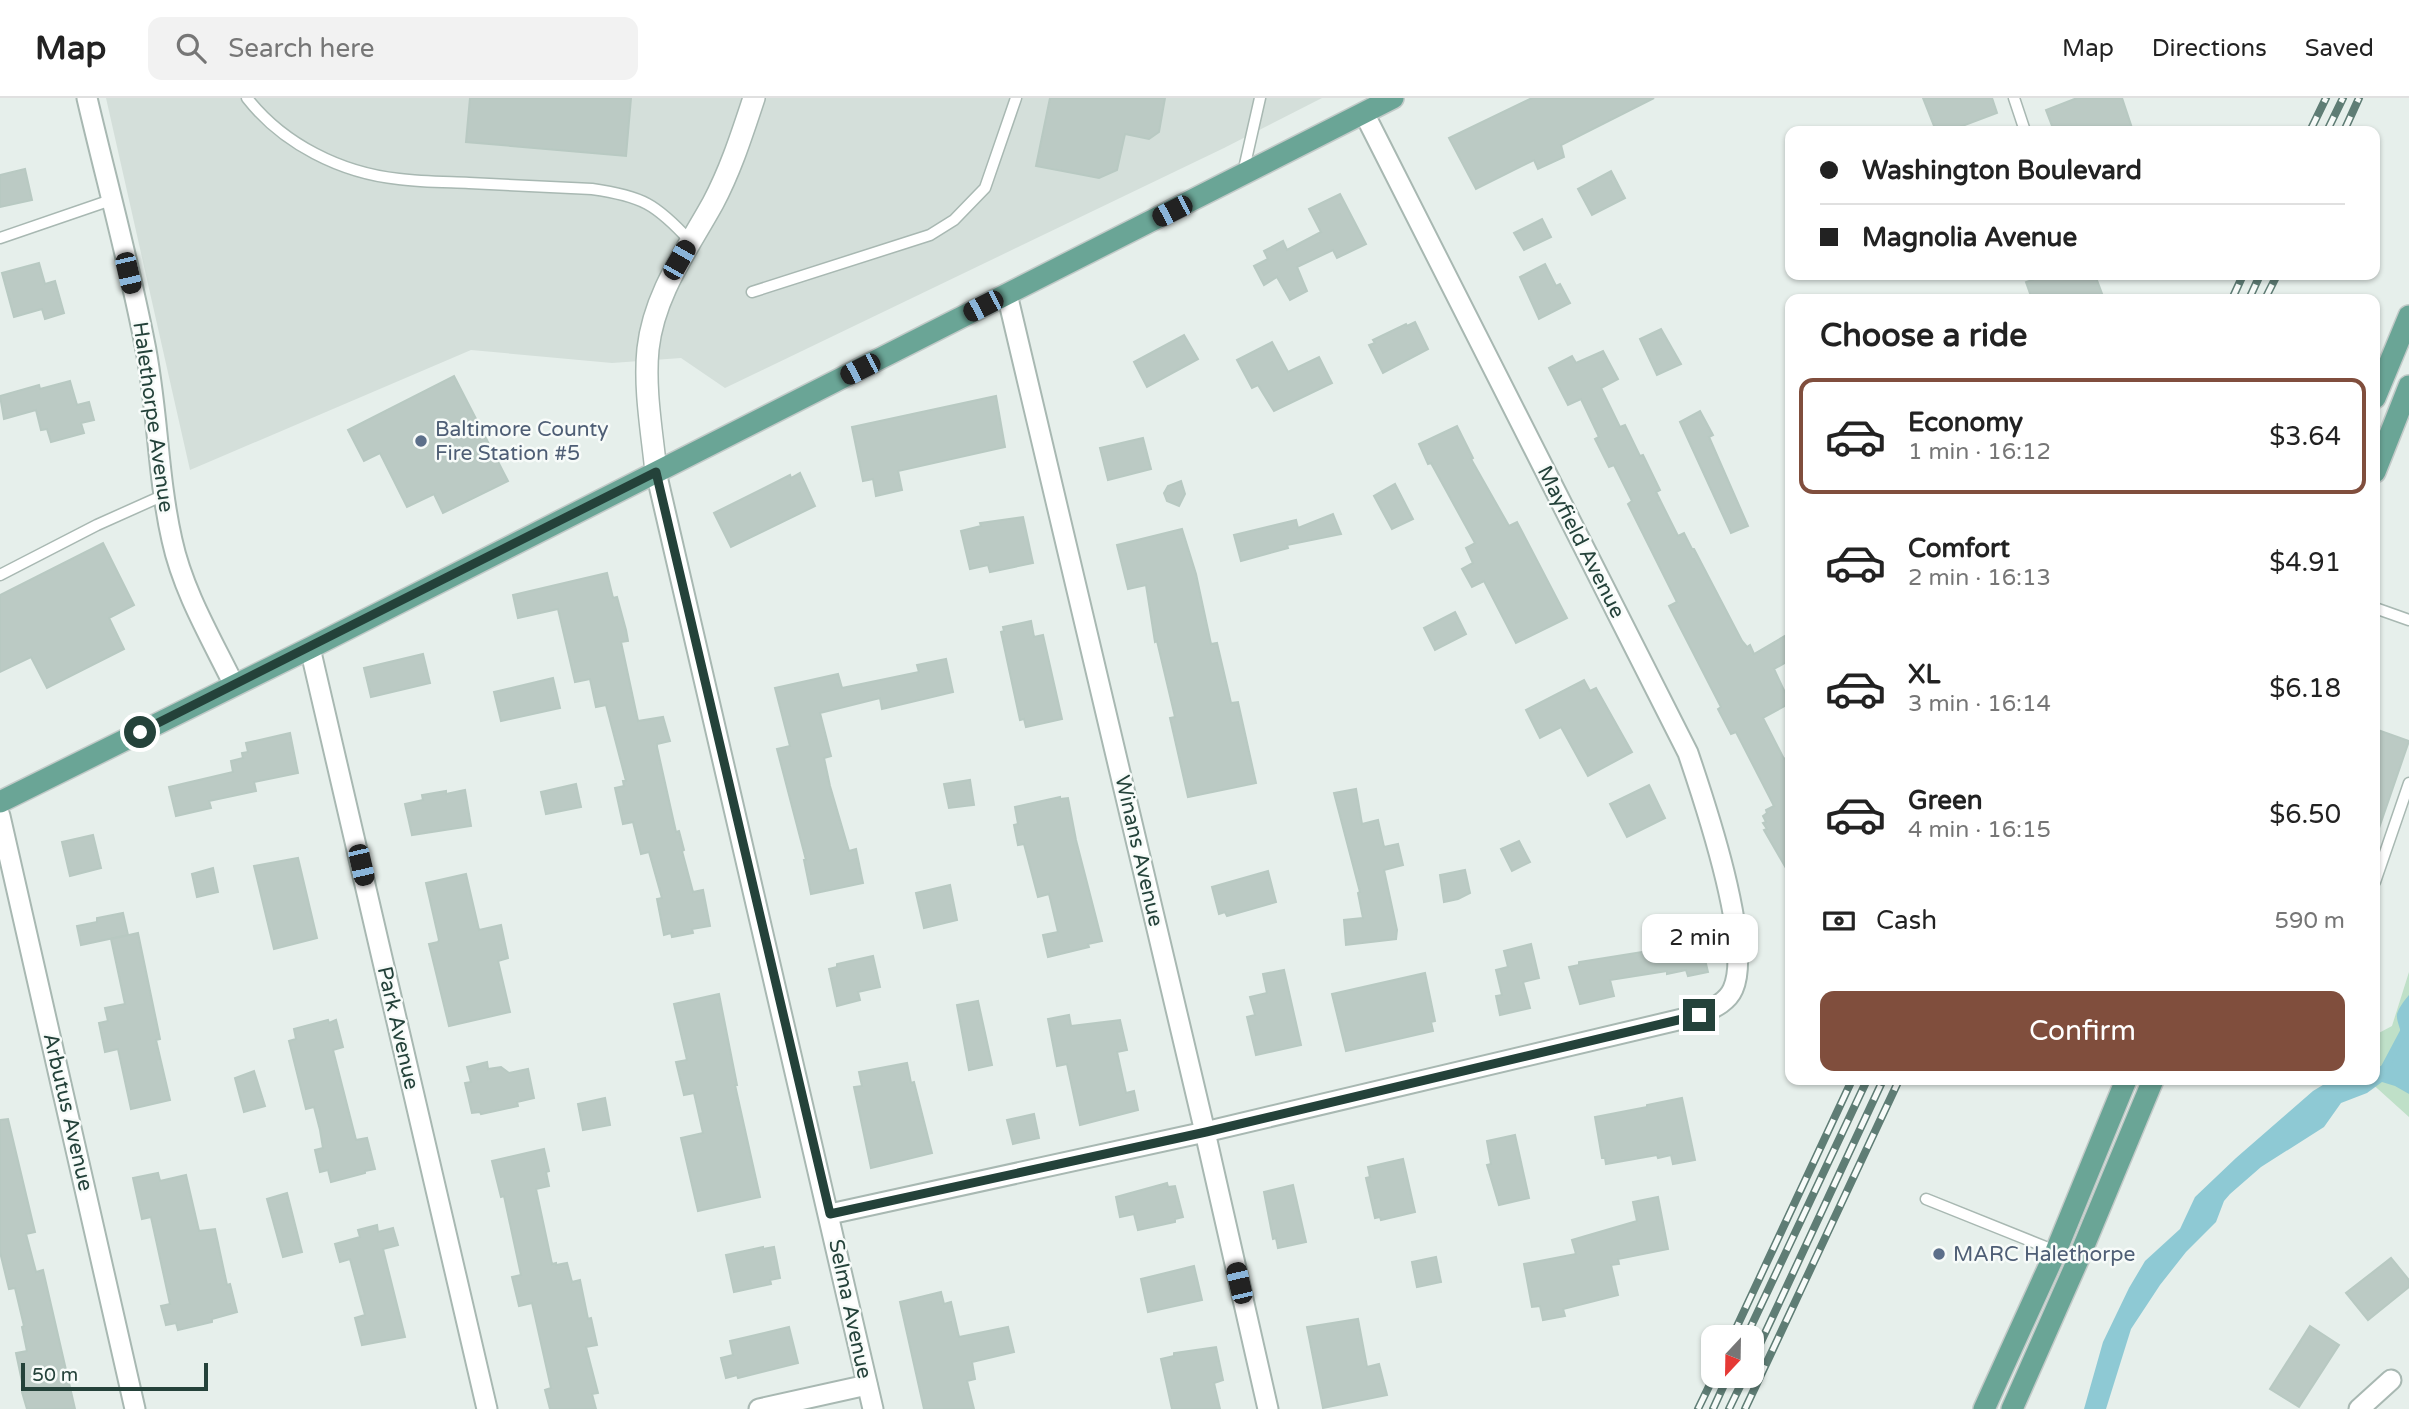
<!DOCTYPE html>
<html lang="en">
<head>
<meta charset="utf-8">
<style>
  body { margin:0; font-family:"Varela Round",sans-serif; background:#f2f2f2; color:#222; height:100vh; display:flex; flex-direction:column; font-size:26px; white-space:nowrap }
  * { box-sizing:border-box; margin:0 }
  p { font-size:23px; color:#767676 }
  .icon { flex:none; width:38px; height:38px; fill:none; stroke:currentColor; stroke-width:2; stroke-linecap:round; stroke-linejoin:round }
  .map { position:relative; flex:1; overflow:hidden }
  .sheet { position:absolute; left:1785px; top:196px; width:595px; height:791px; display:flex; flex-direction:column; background:#fff; border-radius:14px; box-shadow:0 2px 5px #0004 }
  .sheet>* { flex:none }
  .top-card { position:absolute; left:1785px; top:28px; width:595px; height:154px; border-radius:14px; box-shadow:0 2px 5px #0004; display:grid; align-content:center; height:154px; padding:0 35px; background:#fff }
  .needle { width:46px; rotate:202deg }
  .controls { position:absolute; left:1701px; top:1227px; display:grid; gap:14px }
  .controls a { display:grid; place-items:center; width:63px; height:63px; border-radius:14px; background:#fff; box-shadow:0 2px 5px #0004; font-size:35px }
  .scale { position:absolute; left:21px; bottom:18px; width:187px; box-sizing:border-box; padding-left:7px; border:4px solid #24423a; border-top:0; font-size:19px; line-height:24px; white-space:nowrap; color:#24423a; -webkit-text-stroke:5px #f7fbf9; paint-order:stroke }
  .end { position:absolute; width:32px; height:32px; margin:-16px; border:9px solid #24423a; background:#fff; box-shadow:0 0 0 4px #fff }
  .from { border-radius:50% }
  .bubble { position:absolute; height:49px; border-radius:14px; background:#fff; box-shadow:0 2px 5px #0004; font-size:23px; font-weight:600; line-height:49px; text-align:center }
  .car { position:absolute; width:21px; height:42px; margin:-21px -10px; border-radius:9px; box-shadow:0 0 5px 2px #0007; background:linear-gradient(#222 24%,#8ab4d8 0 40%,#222 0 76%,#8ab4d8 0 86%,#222 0) }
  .top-card b { display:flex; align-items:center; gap:24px; height:66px; font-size:26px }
  .top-card b+b { border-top:2px solid #e0e0e0 }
  .top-card i { width:18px; height:18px; background:#222 }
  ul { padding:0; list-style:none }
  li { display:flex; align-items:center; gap:21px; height:116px; margin:0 14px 10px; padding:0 21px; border:4px solid transparent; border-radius:14px }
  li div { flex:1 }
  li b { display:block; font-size:26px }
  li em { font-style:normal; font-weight:600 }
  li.on { border-color:#804e3d }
  li>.icon { width:63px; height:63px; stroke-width:1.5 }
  h2 { padding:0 35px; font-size:32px; line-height:84px }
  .pay { display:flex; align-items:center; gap:18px; height:77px; padding:0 35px; font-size:26px }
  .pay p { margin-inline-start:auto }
  .primary-button { display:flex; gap:14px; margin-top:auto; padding:14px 35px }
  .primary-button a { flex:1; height:80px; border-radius:14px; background:#804e3d; color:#fff; font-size:28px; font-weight:600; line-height:80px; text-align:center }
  header { display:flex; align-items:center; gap:42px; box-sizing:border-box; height:98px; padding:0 35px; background:#fff; border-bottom:2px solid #e0e0e0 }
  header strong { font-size:33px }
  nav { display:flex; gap:38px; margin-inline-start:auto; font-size:24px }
  .search { width:490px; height:63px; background:#f2f2f2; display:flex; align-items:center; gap:18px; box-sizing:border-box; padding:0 24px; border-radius:14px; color:#767676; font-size:26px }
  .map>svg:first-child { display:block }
</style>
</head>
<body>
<header>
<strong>Map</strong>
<div class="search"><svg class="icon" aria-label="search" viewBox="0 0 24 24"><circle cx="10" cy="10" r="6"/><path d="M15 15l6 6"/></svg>Search here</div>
<nav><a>Map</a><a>Directions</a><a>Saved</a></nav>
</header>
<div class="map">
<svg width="2409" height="1311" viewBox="0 0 2409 1311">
  <rect width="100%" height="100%" fill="#e6efeb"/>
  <!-- built -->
  <path fill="#d4dfda" d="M106,0H1322L1224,50L725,290L681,260L612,265L471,252L190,372Z"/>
  <!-- green -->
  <path fill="#bfe0c8" d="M2409,874V1019L2368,982H2375V937L2392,928Z"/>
  <!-- water -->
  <path fill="#8ec9d4" d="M2409,897V996L2395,988L2382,984L2367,995L2341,1005L2324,1029L2261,1069L2230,1096L2224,1103L2216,1124L2186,1154L2160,1187L2131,1231L2106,1311H2084L2103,1244L2129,1190L2145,1163L2180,1131L2195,1099L2236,1060L2313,993L2331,982H2375V970C2389,967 2401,952 2401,938C2401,930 2396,923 2397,916C2399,909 2405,902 2409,897Z"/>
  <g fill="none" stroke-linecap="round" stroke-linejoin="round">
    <!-- stream -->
    <path stroke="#8ec9d4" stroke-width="8" d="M2375,978L2383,973L2409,924"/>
  </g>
  <!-- building -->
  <g fill="#bbcac4" stroke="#b8c9c2" stroke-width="2">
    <path d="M470,0H631L626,58L466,44Z"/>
    <path d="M1050,0H1165L1159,34L1149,41L1125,36L1117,72L1099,80L1036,68Z"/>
    <path d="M1532,0H1654L1561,47L1564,59L1538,71L1534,62L1476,91L1449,40Z"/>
    <path d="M1923,0H1992L1997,15L1949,33H1936Z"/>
    <path d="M2077,0H2122L2133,33H2054L2046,12Z"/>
    <path d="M25,71L32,102L0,109V77Z"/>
    <path d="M1611,73L1625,100L1592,117L1578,91Z"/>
    <path d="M1340,96L1366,146L1337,160L1333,152L1297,169L1307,193L1290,202L1277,179L1264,187L1254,168L1268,161L1264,153L1283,143L1287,152L1321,134L1309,111Z"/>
    <path d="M1542,121L1551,139L1524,152L1514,135Z"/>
    <path d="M39,165L45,186L55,183L64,215L45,221L42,211L14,219L2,175Z"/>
    <path d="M1545,166L1556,188L1560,186L1570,205L1539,221L1520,179Z"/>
    <path d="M2046,177H2095L2104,201H2032L2026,184Z"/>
    <path d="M1415,224L1428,251L1383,275L1369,247L1375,245L1373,242L1406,226L1407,228Z"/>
    <path d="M1661,231L1681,266L1657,277L1640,241Z"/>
    <path d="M1184,237L1198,261L1147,289L1134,264Z"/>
    <path d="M1272,244L1288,274L1319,259L1332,285L1274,313L1258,287L1252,290L1237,262Z"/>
    <path d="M1603,253L1618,281L1601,290L1620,329L1625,327L1640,358L1643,357L1660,392L1656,394L1678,438L1684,435L1692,451H1694L1742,543L1747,549L1750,547L1754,556L1790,535V562L1774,571L1790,605L1763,620L1784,661L1790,658V777L1764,732L1767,731L1763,725L1766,724L1763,718L1767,715L1766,712L1774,708L1736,634L1731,636L1718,611L1721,609L1669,508L1677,504L1628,406L1632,403L1614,367L1609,369L1595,341L1599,339L1581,301L1568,307L1549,270L1572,258L1576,265Z"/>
    <path d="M454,278L508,383L443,415L434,396L407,409L380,355L364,363L348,332Z"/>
    <path d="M70,283L77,307L89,304L94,322L81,325L84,335L51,344L47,331L41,332L36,312L4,321L0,298L39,287L40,291Z"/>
    <path d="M996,298L1005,349L898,373L902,392L876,398L873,381L863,383L852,329Z"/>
    <path d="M1700,313L1713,337L1709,339L1748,428L1731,435L1680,324Z"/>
    <path d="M1457,328L1473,360L1471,361L1509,428L1517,424L1567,520L1516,545L1484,483L1472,489L1462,471L1473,465L1466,450L1475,445L1431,365L1428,366L1419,346Z"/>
    <path d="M1143,340L1151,371L1108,382L1100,350Z"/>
    <path d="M800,375L815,408L731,449L714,415L790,377L791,380Z"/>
    <path d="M1181,383L1185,396L1179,408L1167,403L1164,395L1168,388Z"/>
    <path d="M1395,386L1413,421L1392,431L1374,398Z"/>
    <path d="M1333,416L1341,436L1287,447L1288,450L1241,463L1234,437L1296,422L1298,430Z"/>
    <path d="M1023,419L1033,465L990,474L988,467L970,471L961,433L981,428L980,425Z"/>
    <path d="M1182,431L1196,476L1211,546L1217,545L1231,605L1238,604L1256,685L1188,699L1170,620L1175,619L1157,543L1155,544L1146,487L1128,491L1117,447Z"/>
    <path d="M103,445L134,507L109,520L124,551L47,590L31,559L0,574V497Z"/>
    <path d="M607,475L613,500L617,499L626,532L628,543L621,544L638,623L663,619L670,643L657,646V649L676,734L679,733L684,752L682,753L693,794L703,792L710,828L692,831L693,835L672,839L671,835L664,837L657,801L662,800L649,754L641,756L633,724L623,726L615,690L624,688L623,683H626L606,607L596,609L590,581L575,584L558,511L518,520L513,497Z"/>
    <path d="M1455,514L1466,536L1435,552L1424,530Z"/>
    <path d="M1031,523L1034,539L1043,537L1062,621L1026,629L1024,621L1020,622L1001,534L1004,533L1003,529Z"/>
    <path d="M423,556L430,585L371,599L364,570Z"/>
    <path d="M946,561L953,594L882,611L880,600L820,615L831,658L824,660L830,688L849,753L856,751L863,785L811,796L804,762H806L777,651L790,648L775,590L838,576L842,590L919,574L917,567Z"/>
    <path d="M553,580L560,610L501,623L494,594Z"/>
    <path d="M1584,582L1590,593L1596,590L1632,654L1588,678L1561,629L1540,640L1526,612Z"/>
    <path d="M2375,631L2409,643L2378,733H2375Z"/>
    <path d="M290,635L298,675L254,684L256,693L209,703L211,710L176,718L169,689L233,674L231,663L243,660L242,655L248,654L246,645Z"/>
    <path d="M970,682L974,707L949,710L944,686Z"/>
    <path d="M576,686L581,709L546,716L541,694Z"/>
    <path d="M1649,687L1665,720L1627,739L1610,706Z"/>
    <path d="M1356,691L1362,726L1378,722L1384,749L1398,746L1403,767L1384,772L1397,832L1396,841L1346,847L1344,822L1363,820L1358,795L1360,794L1334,695Z"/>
    <path d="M465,692L471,728L412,737L405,706L423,702L422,697L446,693V696Z"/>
    <path d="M1060,699V701L1068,700L1076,742L1102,843L1088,846L1089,849L1048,859L1043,837L1058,834L1049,796L1038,799L1024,746L1018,747L1014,727L1018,726L1015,709Z"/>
    <path d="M93,737L101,770L70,778L62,744Z"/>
    <path d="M1519,743L1530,764L1512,773L1501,751Z"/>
    <path d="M298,760L317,840L274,851L254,768Z"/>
    <path d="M213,770L218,794L197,799L192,776Z"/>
    <path d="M1465,772L1470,795L1458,801L1444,804L1440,777Z"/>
    <path d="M1268,773L1276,804L1227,818L1225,814L1219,816L1212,789Z"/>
    <path d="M466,776L479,832L501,827L508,860L498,863L510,914L449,928L429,846L438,844L439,842L426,785Z"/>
    <path d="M950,787L957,822L924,830L916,795Z"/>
    <path d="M123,815L128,837L81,847L77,828L97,824V820Z"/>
    <path d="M1698,833L1708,874L1688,878L1686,872L1667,876V873L1610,882L1614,898L1580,906L1569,869L1579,867V864L1661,851L1659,842Z"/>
    <path d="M138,835L160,941L156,942L170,1002L131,1011L118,951L105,954L99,925L108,923L105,910L125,906L111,841Z"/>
    <path d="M1531,846L1539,880L1523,884L1530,910L1500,917L1496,898L1502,897L1496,872L1508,869L1504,853Z"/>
    <path d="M873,858L880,889L858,894L860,902L837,908L829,871L837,869V866Z"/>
    <path d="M1284,872L1301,947L1256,957L1247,919L1255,917L1250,899L1267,895L1263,876Z"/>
    <path d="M1425,875L1435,923L1431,924L1433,933L1346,953L1332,896Z"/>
    <path d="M719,896L737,987H735L760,1099L698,1113L681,1040L703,1035L694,995L684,997L676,964L687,962L674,906Z"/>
    <path d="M978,903L992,967L969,972L957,907Z"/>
    <path d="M1069,917L1071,928L1120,922L1127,952L1117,954L1126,995L1134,993L1138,1012L1080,1027L1067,966L1057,968L1048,921Z"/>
    <path d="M328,922L329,925L336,922L343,949L333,952L356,1042L367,1040L375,1071L365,1073V1075L331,1084L328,1072L320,1074L315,1052L323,1050L320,1032L314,1009L306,1011L289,943L296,941L294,931Z"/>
    <path d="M487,964L488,971L501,969L509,975L528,971L534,1000L517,1004L518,1008L481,1016L480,1014L472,1015L465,985L471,984L467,969Z"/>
    <path d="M907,965L911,985L914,984L932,1055L871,1070L854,989L862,988L859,974Z"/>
    <path d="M254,973L265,1008L244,1014L235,980Z"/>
    <path d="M605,1000L610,1027L583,1032L578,1006Z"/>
    <path d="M1682,1000L1695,1062L1673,1066L1671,1057L1658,1060L1657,1057L1606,1066L1605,1060H1602L1595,1019L1647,1009V1007Z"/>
    <path d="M1034,1016L1039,1040L1013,1046L1007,1022Z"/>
    <path d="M8,1021L35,1134L26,1136L36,1174L43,1172L75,1311H27L22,1294L24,1293L16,1255L27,1253L22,1229L24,1228L15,1190L9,1191L0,1154V1022Z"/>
    <path d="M1515,1037L1529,1100L1499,1107L1487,1067L1491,1066L1487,1043Z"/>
    <path d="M544,1051L549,1073L546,1074L549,1088L536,1091L552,1166L556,1165V1167L567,1165L572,1184L580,1182L588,1221L591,1220L597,1247L586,1249L598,1295L592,1296L596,1311H550L545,1292L551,1290L532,1205L519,1208L512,1179L521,1177L504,1098L501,1099L492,1063Z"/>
    <path d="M1403,1061L1415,1114L1381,1122L1380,1119L1375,1120L1366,1080L1370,1079L1368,1069Z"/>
    <path d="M158,1075L160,1083L186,1077L199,1133L215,1131L227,1187L230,1186L237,1214L212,1221V1224L178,1232L176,1225L166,1227L161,1208L170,1206L151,1119L142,1121L133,1080Z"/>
    <path d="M1167,1085L1168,1089L1175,1088L1183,1119L1175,1121V1124L1138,1132L1134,1116L1120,1119L1116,1099Z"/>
    <path d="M1293,1087L1306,1144L1278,1150L1276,1140L1273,1141L1264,1094Z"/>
    <path d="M287,1095L302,1154L283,1159L267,1101Z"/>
    <path d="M1658,1099L1668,1151L1618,1161L1619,1166L1611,1167L1618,1197L1563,1211L1565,1218L1543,1222L1540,1208L1532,1209L1524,1166L1576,1156L1572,1142L1637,1123L1633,1104Z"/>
    <path d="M377,1127L378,1134L393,1130L398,1147L383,1151L405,1239L362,1247L355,1220L365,1217L350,1161L340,1164L335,1146L360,1139L358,1132Z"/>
    <path d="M763,1149V1151L774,1149L780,1180L770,1182L771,1186L734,1194L726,1157Z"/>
    <path d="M1436,1159L1441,1184L1417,1189L1412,1164Z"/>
    <path d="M2391,1160L2409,1182V1189L2368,1222L2346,1195Z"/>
    <path d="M1194,1168L1202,1202L1148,1214L1141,1181Z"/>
    <path d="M941,1194L944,1206L951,1204L959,1239L1008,1229L1014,1254L972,1264L975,1281L967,1283L974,1311H924L900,1204Z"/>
    <path d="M1358,1221L1367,1269L1379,1266L1387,1297L1323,1310L1307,1229Z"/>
    <path d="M2310,1228L2339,1247L2299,1309L2270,1291Z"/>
    <path d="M789,1229L798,1265L738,1280L737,1277L726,1280L721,1260L733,1257L730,1243Z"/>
    <path d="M1216,1249L1223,1282L1214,1285L1220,1311H1172L1161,1261L1174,1258V1255Z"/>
  </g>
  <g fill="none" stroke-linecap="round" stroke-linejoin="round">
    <defs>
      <g id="service">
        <path d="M247,0C283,46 341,75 399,81C422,84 446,84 469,85C510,87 551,89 592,91C642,98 656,106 690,143"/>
        <path d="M2014,0L2025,33"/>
        <path d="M1243,75L1260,0"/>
        <path d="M0,140L111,102"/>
        <path d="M752,194L930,137L954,122L985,90L1016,0"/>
        <path d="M0,477L97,427L164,397"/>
        <path d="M2375,510L2409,522"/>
        <path d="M2375,784L2409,685"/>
        <path d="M1926,1101L2058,1154"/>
      </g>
      <g id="minor">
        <path d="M87,0C106,81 128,161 144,242C158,308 157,376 172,442C183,493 211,540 234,587"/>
        <path d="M1007,196L1205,1034L1268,1311"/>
        <path d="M656,374L873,1311"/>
        <path d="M310,550L487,1311"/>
        <path d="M0,718L135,1311"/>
        <path d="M830,1116L1205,1034L1699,917C1711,911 1727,905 1733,891C1753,846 1704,702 1688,655L1364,15"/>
        <path d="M759,1311L867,1287"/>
        <path d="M2359,1311L2391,1282"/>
      </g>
      <path id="tertiary" d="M656,374C652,334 644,291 648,251C654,196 687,152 713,105C731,71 742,36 754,0"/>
      <g id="primary">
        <path d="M2375,300L2409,218"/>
        <path d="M2375,374L2409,288"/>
        <path d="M0,704L310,550L1393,0"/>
        <path d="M1984,1311L2056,1153L2126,982"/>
        <path d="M2012,1311L2078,1162L2153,982"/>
      </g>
    </defs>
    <!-- service casing -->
    <use href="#service" stroke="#a8b8b2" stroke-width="13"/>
    <!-- minor casing -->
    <use href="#minor" stroke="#a8b8b2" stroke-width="23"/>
    <!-- tertiary casing -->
    <use href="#tertiary" stroke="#a8b8b2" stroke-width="24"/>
    <!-- primary casing -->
    <use href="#primary" stroke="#c2cac8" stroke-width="24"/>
    <!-- service -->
    <use href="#service" stroke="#fff" stroke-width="10"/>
    <!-- minor -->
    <use href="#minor" stroke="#fff" stroke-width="19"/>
    <!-- tertiary -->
    <use href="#tertiary" stroke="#fff" stroke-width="21"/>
    <!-- primary -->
    <use href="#primary" stroke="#6aa596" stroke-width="21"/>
    <defs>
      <g id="rail">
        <path d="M2310,33L2326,0"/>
        <path d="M2327,33L2343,0"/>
        <path d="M2344,33L2359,0"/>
        <path d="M2232,201L2243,177"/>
        <path d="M2249,201L2260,177"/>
        <path d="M2265,201L2277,177"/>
        <path d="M1732,1239L1852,982"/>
        <path d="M1746,1239L1867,982"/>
        <path d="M1752,1263L1883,982"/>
        <path d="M1698,1311L1714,1278"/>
        <path d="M1713,1311L1728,1278"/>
        <path d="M1729,1311L1745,1278"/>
        <path d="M1745,1311L1899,982"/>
      </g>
    </defs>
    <!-- rail casing -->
    <use href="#rail" stroke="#5f7d75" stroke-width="8"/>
    <!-- rail -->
    <use href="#rail" stroke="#f7fbf9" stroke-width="5" stroke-dasharray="16" stroke-linecap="butt"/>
  </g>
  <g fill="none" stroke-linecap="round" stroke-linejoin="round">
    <!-- route -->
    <path stroke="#24423a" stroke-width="9" d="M140,634L656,374L830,1116L1206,1034L1699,917"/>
  </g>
  <!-- markers -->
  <g fill="#5c6f8a" stroke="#f7fbf9" stroke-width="2.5">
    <circle cx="421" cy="343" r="7"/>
    <circle cx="1939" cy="1156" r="7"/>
  </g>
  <g text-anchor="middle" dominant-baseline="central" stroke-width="5" stroke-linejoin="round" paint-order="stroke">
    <!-- street labels -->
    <g font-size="21" fill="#24423a" stroke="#f7fbf9">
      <text transform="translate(153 319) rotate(82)">Halethorpe Avenue</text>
      <text transform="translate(1581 444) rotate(63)">Mayfield Avenue</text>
      <text transform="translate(1139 753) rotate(77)">Winans Avenue</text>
      <text transform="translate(398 930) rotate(77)">Park Avenue</text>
      <text transform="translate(68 1014) rotate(77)">Arbutus Avenue</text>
      <text transform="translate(850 1211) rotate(78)">Selma Avenue</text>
    </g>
    <!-- service labels -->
    <g font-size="21" fill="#4e5e75" stroke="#f7fbf9" text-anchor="start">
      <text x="435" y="331">Baltimore County<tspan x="435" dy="24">Fire Station #5</tspan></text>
      <text x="1953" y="1156">MARC Halethorpe</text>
    </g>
  </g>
</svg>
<div class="controls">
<a><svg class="needle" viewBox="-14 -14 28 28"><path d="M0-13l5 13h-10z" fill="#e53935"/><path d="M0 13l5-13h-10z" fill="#767676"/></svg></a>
</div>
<div class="scale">50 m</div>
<i class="end from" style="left:140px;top:634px"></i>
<i class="end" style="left:1699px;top:917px"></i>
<div class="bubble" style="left:1642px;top:816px;width:116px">2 min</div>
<i class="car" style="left:1172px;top:113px;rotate:243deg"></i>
<i class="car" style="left:679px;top:162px;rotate:30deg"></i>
<i class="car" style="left:128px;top:175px;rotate:167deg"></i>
<i class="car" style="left:983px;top:208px;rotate:243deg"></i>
<i class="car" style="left:860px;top:271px;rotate:243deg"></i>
<i class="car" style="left:361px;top:767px;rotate:167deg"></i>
<i class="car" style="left:1239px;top:1185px;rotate:347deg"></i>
<div class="top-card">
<b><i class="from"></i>Washington Boulevard</b>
<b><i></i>Magnolia Avenue</b>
</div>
<section class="sheet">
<h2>Choose a ride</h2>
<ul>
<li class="on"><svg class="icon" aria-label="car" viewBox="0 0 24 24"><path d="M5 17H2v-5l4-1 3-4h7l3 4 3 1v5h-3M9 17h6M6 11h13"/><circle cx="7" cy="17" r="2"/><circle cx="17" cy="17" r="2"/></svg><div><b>Economy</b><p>1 min · 16:12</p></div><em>$3.64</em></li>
<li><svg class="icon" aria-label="car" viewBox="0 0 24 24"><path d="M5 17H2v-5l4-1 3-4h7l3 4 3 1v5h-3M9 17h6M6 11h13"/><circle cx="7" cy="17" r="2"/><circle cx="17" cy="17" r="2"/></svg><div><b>Comfort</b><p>2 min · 16:13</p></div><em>$4.91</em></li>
<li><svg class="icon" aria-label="car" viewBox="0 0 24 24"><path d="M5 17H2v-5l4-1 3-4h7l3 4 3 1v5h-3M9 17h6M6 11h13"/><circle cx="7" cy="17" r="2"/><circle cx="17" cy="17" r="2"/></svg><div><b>XL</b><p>3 min · 16:14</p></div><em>$6.18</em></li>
<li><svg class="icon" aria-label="car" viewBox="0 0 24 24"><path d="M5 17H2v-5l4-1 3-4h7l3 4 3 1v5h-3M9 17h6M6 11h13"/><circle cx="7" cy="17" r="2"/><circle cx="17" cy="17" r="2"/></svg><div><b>Green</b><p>4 min · 16:15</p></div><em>$6.50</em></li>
</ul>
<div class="pay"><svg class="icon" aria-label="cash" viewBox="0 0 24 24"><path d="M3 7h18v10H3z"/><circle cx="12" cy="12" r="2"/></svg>Cash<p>590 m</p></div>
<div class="primary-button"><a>Confirm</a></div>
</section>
</div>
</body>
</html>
